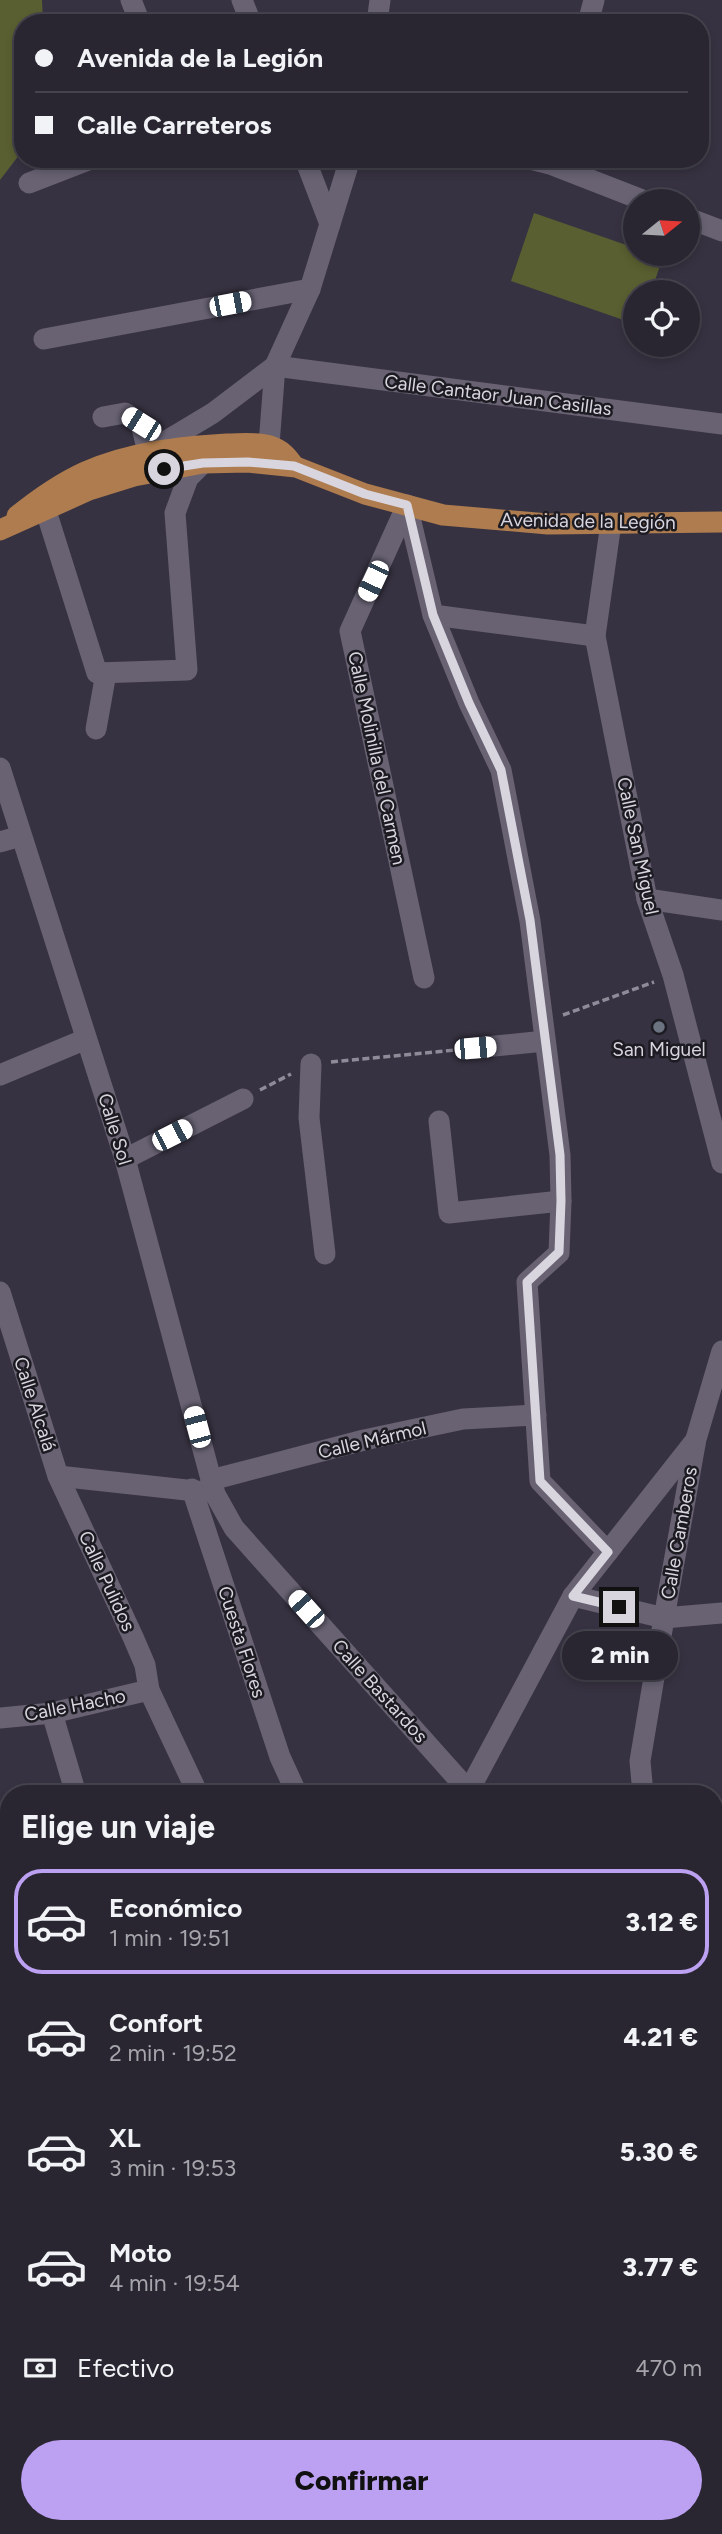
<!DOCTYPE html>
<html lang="es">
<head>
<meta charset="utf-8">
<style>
  body { margin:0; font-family:Figtree,sans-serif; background:#35323d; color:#f1f3f6; height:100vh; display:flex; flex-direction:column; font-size:26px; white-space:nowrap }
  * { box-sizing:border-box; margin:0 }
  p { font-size:23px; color:#a5a5ab }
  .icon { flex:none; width:38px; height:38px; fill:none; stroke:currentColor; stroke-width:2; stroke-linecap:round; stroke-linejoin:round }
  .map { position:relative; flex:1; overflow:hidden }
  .sheet { position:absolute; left:0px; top:1785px; width:723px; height:749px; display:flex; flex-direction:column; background:#292631; border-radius:28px 28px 0 0; box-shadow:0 4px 10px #0003,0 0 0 2px #45434d }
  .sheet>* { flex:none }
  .hud { position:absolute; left:14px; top:14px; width:695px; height:154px; border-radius:28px; box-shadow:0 4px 10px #0003,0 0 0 2px #45434d; display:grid; align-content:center; height:154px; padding:0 21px; background:#292631 }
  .needle { width:46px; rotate:72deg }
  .controls { position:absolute; left:623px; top:189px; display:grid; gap:14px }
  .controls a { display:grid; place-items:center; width:77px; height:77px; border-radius:50%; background:#292631; box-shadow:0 4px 10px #0003,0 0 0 2px #45434d; font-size:35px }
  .end { position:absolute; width:32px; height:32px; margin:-16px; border:9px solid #d8d5df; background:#111; box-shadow:0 0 0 4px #111 }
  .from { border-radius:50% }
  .bubble { position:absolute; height:49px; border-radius:24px; background:#292631; box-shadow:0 4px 10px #0003,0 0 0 2px #45434d; font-size:23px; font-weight:800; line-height:49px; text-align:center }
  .car { position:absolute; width:21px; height:42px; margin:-21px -10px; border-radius:9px; box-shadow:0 0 5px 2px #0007; background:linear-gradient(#fff 24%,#345 0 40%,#fff 0 76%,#345 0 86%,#fff 0) }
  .hud b { display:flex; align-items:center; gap:24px; height:66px; font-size:26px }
  .hud b+b { border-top:2px solid #45434d }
  .hud i { width:18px; height:18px; background:#f1f3f6 }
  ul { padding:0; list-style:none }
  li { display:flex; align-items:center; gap:21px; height:105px; margin:0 14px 10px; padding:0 7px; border:4px solid transparent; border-radius:28px }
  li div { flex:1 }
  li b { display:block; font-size:26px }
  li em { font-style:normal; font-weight:800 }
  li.selected { border-color:#bca0f2 }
  li>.icon { width:63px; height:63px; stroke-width:1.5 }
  h2 { padding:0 21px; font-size:32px; line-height:84px }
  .pay { display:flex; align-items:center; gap:18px; height:77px; padding:0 21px; font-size:26px }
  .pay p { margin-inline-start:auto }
  .button { display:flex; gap:14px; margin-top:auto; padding:14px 21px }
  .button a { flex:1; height:80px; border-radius:42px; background:#bca0f2; color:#111; font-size:28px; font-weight:800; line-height:80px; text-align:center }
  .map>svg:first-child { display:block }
</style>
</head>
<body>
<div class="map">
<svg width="722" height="2534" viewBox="0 0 722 2534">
  <rect width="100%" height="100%" fill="#373241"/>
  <!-- green -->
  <g fill="#5a5f31">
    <path d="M0,0H42L43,23H23V150L0,180Z"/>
    <path d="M534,213L635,248V254H652L663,257L651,292H635V324L511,281Z"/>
  </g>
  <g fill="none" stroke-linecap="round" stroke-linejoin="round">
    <!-- path -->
    <g stroke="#8f8b98" stroke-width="3.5" stroke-dasharray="7 3.5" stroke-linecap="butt">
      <path d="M563,1015L654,982"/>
      <path d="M331,1062L455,1050"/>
      <path d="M260,1090L291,1074"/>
      <path d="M722,2513V2516"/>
    </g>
    <!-- minor -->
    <g stroke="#686273" stroke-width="21">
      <path d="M131,0L140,23"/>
      <path d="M242,0L251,23"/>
      <path d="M377,23L380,0"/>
      <path d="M588,23L594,0"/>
      <path d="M305,159L330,224"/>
      <path d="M530,159L550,164L645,201"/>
      <path d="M29,183L91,159"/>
      <path d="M688,218L722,231"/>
      <path d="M44,339L310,289"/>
      <path d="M103,417L125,413L141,424L148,452L213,413L275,366L722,424"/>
      <path d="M253,452L269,445L275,366L310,289L350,159"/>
      <path d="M407,505L433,615L469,703L501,770L530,921L560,1155L561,1201L559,1253L527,1282L540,1481L608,1552"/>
      <path d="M407,505L350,631L424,978"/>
      <path d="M46,511L97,673L187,670L175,513L188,478L203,463"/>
      <path d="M611,523L595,636L647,899L673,975L722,1163"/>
      <path d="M433,615L595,636"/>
      <path d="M96,729L106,673"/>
      <path d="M0,768L125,1159L215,1494L234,1528L468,1790"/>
      <path d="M0,842L21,836"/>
      <path d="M647,899L722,910"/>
      <path d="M475,1048L545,1041"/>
      <path d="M311,1064L309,1118L325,1254"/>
      <path d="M0,1075L86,1039"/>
      <path d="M439,1121L449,1213L561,1201"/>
      <path d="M125,1159L243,1099"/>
      <path d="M0,1292L58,1476L133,1637L145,1665L149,1690L198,1794"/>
      <path d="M58,1476L205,1492"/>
      <path d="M211,1480L364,1440L463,1419L536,1415"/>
      <path d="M192,1489L280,1757L297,1794"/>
      <path d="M573,1596L664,1618L722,1613"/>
      <path d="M52,1713L76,1794"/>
      <path d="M0,1718L52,1713L149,1690"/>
      <path d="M467,1794L573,1596L695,1441"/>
      <path d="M643,1794L640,1761L664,1618L696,1439L722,1351"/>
      <path d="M714,1823L722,1821"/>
      <path d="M0,1981L9,1980"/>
      <path d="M0,2047L9,2050"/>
      <path d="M714,2079L722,2083"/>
      <path d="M714,2219L722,2226"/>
      <path d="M0,2230L9,2239"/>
      <path d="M0,2279L9,2269"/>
      <path d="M0,2455L9,2460"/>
      <path d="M154,2525L159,2534"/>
      <path d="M600,2525L628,2528L638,2525"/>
      <path d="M681,2525L697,2534"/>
      <path d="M212,2534L223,2525"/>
    </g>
    <!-- major -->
    <g stroke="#ae7c4e" stroke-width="21">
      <path d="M17,516C38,499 61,483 85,472C131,452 178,447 227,444C240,444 258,442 270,446C282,450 287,456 294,466"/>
      <path d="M0,530L89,490L134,476L203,463L248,462L296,467L365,494L443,515L548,524L722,522"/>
    </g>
  </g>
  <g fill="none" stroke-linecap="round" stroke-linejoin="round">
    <!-- route -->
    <path stroke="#d8d5df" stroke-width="9" d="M164,469L203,463L248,462L294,466L365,494L407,505L433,615L469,703L501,770L530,920L560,1155L561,1201L559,1252L527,1282L540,1481L608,1552L573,1596L619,1607"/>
  </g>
  <!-- markers -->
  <circle fill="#6b7280" stroke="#1d1b22" stroke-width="2.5" cx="659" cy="1027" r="7"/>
  <g text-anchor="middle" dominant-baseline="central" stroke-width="5" stroke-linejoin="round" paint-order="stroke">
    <!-- street labels -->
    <g font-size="19" fill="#d8d5df" stroke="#1d1b22">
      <text transform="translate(498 395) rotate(7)">Calle Cantaor Juan Casillas</text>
      <text transform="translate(588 521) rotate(1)">Avenida de la Legión</text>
      <text transform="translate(377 758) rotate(78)">Calle Molinilla del Carmen</text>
      <text transform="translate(638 846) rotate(78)">Calle San Miguel</text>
      <text transform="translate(115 1129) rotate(73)">Calle Sol</text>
      <text transform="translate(35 1404) rotate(72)">Calle Alcalá</text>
      <text transform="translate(372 1440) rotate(-13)">Calle Mármol</text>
      <text transform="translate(679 1533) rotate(-80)">Calle Camberos</text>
      <text transform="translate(107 1581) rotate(65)">Calle Pulidos</text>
      <text transform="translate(242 1642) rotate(72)">Cuesta Flores</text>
      <text transform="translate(380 1691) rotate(48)">Calle Bastardos</text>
      <text transform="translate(75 1705) rotate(-11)">Calle Hacho</text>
    </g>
    <!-- poi labels -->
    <g font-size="19" fill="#d8d5df" stroke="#1d1b22">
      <text x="659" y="1049">San Miguel</text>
    </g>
  </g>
</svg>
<div class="controls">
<a><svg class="needle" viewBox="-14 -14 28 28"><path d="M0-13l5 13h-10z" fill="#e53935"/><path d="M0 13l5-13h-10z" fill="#a5a5ab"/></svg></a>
<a><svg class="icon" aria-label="locate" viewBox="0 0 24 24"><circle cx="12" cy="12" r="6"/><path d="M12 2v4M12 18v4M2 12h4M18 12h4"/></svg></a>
</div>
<i class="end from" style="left:164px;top:469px"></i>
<i class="end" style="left:619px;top:1607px"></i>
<div class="bubble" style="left:562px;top:1631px;width:116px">2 min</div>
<i class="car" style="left:230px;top:304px;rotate:79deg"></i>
<i class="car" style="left:141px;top:424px;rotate:302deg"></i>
<i class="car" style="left:373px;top:581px;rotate:205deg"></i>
<i class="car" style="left:475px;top:1048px;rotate:85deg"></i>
<i class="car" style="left:172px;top:1135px;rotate:63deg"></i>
<i class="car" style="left:197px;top:1427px;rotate:345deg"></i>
<i class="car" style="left:306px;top:1609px;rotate:318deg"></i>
<div class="hud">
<b><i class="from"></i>Avenida de la Legión</b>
<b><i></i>Calle Carreteros</b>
</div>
<section class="sheet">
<h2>Elige un viaje</h2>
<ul>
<li class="selected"><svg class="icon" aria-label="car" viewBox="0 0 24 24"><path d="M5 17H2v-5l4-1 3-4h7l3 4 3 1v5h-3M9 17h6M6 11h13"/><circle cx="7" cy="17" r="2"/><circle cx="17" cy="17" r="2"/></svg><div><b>Económico</b><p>1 min · 19:51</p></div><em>3.12 €</em></li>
<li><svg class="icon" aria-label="car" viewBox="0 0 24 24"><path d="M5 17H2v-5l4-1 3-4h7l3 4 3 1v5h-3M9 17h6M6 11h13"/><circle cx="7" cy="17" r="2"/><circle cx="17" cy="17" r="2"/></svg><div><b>Confort</b><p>2 min · 19:52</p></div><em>4.21 €</em></li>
<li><svg class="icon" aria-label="car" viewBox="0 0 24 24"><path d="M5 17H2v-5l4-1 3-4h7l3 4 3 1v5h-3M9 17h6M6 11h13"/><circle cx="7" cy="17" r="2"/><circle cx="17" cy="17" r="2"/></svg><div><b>XL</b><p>3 min · 19:53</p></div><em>5.30 €</em></li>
<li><svg class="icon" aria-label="car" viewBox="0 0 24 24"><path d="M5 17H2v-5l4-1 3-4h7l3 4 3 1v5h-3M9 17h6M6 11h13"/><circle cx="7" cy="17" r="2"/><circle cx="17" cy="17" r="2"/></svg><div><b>Moto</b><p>4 min · 19:54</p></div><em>3.77 €</em></li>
</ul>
<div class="pay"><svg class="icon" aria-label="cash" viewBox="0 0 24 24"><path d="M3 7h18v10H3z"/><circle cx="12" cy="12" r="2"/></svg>Efectivo<p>470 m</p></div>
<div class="button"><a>Confirmar</a></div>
</section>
</div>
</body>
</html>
